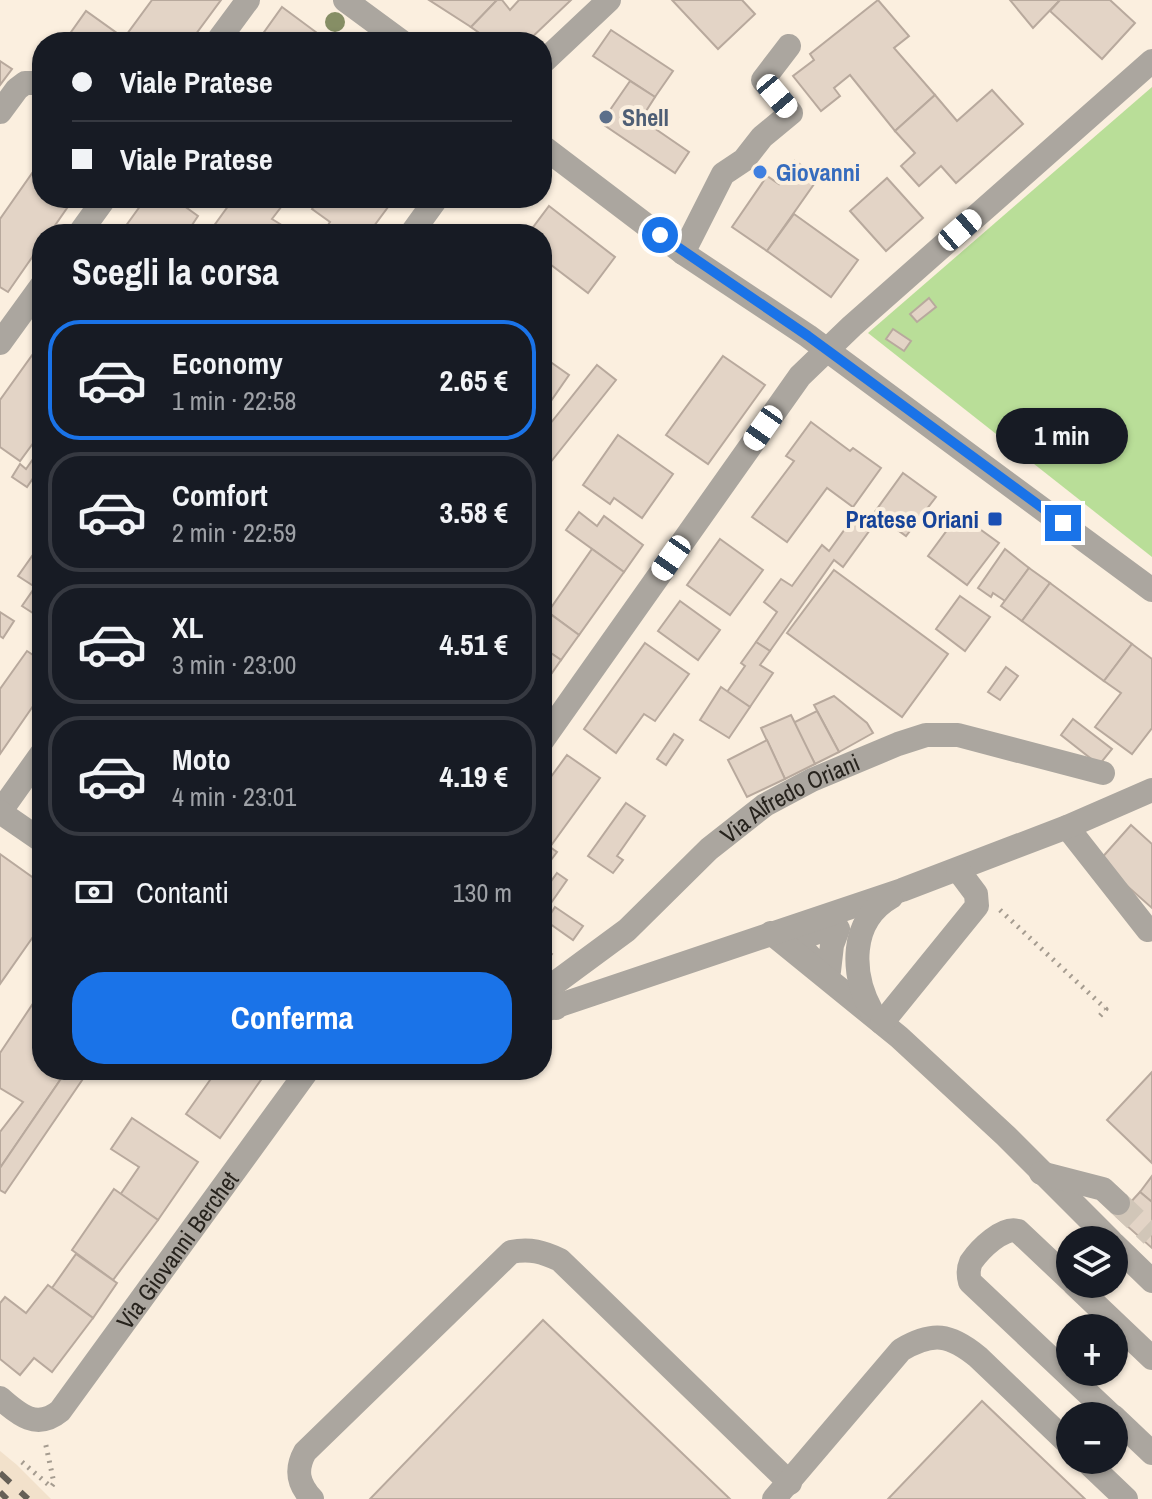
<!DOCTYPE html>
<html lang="it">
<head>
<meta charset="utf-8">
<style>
  body { margin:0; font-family:"Archivo Narrow",sans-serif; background:#20242c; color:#f1f3f6; height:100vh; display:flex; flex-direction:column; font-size:30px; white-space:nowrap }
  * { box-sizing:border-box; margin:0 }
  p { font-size:26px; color:#9ea1a6 }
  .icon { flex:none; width:44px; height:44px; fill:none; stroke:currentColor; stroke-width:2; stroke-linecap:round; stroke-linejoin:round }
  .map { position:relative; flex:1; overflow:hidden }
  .details { position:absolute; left:32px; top:224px; width:520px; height:856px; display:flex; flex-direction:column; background:#171b24; border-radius:32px; box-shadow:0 2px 6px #0004 }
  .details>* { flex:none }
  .hud { position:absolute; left:32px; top:32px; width:520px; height:176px; border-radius:32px; box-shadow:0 2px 6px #0004; display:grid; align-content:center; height:176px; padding:0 40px; background:#171b24 }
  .controls { position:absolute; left:1056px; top:1226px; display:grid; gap:16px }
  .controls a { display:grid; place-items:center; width:72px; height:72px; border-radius:50%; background:#171b24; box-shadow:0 2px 6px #0004; font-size:40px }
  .end { position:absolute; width:36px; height:36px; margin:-18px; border:10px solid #1a73e8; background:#fff; box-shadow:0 0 0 4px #fff }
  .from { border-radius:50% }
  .bubble { position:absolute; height:56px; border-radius:28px; background:#171b24; box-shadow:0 2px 6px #0004; font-size:26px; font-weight:700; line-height:56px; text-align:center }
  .car { position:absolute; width:24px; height:48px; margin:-24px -12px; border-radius:10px; box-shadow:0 0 6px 2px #0007; background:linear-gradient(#fff 24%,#345 0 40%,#fff 0 76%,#345 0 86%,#fff 0) }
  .hud b { display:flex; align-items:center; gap:28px; height:76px; font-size:30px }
  .hud b+b { border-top:2px solid #363941 }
  .hud i { width:20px; height:20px; background:#f1f3f6 }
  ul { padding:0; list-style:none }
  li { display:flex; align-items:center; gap:24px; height:120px; margin:0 16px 12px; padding:0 24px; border:4px solid #363941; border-radius:32px }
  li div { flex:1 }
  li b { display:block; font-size:30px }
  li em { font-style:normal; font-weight:700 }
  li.selected { border-color:#1a73e8 }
  li>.icon { width:72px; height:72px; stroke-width:1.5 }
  h2 { padding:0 40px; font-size:36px; line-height:96px }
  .pay { display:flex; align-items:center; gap:20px; height:88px; padding:0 40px; font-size:30px }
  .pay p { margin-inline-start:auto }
  .cta { display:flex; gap:16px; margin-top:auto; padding:16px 40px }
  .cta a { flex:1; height:92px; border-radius:32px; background:#1a73e8; color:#fff; font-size:32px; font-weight:700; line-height:92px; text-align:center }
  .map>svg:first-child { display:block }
</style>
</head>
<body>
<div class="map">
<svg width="1152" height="1499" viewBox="0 0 1152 1499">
  <rect width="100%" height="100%" fill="#fbefdf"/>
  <!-- built -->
  <path fill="#f2e1cb" d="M0,1451L17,1465L51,1499H0Z"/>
  <!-- green -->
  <path fill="#b9de98" d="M1152,87V557L868,333Z"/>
  <!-- building -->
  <g fill="#e3d4c6" stroke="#b8a99d" stroke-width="2">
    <path d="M152,0H221L190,42H64L86,11L124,38Z"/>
    <path d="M429,0H497L471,27Z"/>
    <path d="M497,0H502L510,10L519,0H571L527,42H492L471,27Z"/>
    <path d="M672,0H742L755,14L718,49Z"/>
    <path d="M878,0L909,36L894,48L935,95L895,131L850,75L834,88L840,96L821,111L793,76L814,60L810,54Z"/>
    <path d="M1010,0H1060L1033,28Z"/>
    <path d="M1060,0H1110L1135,23L1102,59L1050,11Z"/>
    <path d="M282,7L328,41L327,42H257Z"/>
    <path d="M611,30L673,71L655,97L593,56Z"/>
    <path d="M0,61L12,69L0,85Z"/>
    <path d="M630,81L655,97L641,119L689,152L675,173L601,123Z"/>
    <path d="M992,90L1023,124L956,183L941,166L919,186L901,166L915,153L895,131L935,95L957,121Z"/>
    <path d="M42,159V198H74L49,234H42V243L8,292L0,287V219Z"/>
    <path d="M795,161L819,177L767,251L732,227L767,176L779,184Z"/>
    <path d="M887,178L923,218L886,251L850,211Z"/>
    <path d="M146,198H173L198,216L186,234H120Z"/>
    <path d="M234,198H288L272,219L293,232L208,234Z"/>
    <path d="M320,198H383L391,203L368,234H322L330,222L312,209Z"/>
    <path d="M549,206L615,257L588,293L542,258V234H528Z"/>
    <path d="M794,214L858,260L831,297L767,251Z"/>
    <path d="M929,298L936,307L917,322L910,314Z"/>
    <path d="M893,329L911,341L904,351L886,339Z"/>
    <path d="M38,347L42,350V431L20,461L0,447V400Z"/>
    <path d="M542,356L569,375L544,411L542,410Z"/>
    <path d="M723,356L765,385L708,464L666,435Z"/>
    <path d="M597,365L616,380L542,473V434Z"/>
    <path d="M811,422L850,451L853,448L881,468L853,507L827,488L787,542L752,517L794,461L786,456Z"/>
    <path d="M618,435L673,474L642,518L614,498L610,504L583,485Z"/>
    <path d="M33,459L42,465L27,487L12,477L20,464L26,469Z"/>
    <path d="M903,473L936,497L906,536L874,513Z"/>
    <path d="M858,511L875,523L843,567L834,560L770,651L756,642L777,612L764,602L781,579L792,586L822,545L829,551Z"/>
    <path d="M579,512L597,526L604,516L643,545L624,572L566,530Z"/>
    <path d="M959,514L999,543L967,585L928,556Z"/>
    <path d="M720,539L763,570L730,615L687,585Z"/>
    <path d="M42,542V619L22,606L35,587L18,576Z"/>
    <path d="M592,549L624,572L579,635L548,612Z"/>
    <path d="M1005,549L1029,568L1005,601L993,593L991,597L978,588Z"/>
    <path d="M1029,568L1050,583L1022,621L1001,606Z"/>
    <path d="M834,570L948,654L902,717L787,633Z"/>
    <path d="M1050,583L1132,644L1104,681L1022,621Z"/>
    <path d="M960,596L990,617L965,651L936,629Z"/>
    <path d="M680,601L720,630L698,660L658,631Z"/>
    <path d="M542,608L579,635L561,660L542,647Z"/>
    <path d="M0,612L14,621L3,638L0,636Z"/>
    <path d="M756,642L770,651L760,665L773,673L750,707L727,692L745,666L741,663Z"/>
    <path d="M645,643L689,674L655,721L644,714L616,753L584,729Z"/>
    <path d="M1132,644L1152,659V728L1132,754L1095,727L1121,693L1104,681Z"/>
    <path d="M542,647L561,660L547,680L542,676Z"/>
    <path d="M27,651L42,661V693L0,754V689Z"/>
    <path d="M1006,667L1018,676L1000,700L988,692Z"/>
    <path d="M721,687L750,707L729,738L700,720Z"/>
    <path d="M834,696L867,723L873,733L839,752L814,705Z"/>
    <path d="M817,711L839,752L815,764L793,723Z"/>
    <path d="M791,715L815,764L785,779L761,728Z"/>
    <path d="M1073,719L1112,749L1099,765L1061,735Z"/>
    <path d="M674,734L683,740L666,765L657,759Z"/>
    <path d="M767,740L785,779L747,797L728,760Z"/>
    <path d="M567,755L600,778L550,847L557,852L542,872V789Z"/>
    <path d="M626,803L645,816L617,856L623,860L613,873L588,856Z"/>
    <path d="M1131,825L1152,844V908L1099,861Z"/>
    <path d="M0,854L42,884V924L0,984Z"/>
    <path d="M557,873L567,880L551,903L542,894Z"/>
    <path d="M555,907L583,926L573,940L546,921Z"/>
    <path d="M542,947L552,954L542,968Z"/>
    <path d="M34,1002L42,1008V1070H67L0,1168V1132L23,1102L0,1088V1053Z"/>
    <path d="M67,1070H89L5,1193L0,1190V1168Z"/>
    <path d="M211,1070H268L220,1138L186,1114L215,1073Z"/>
    <path d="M1152,1072V1163L1107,1120Z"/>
    <path d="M132,1118L198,1162L158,1220L120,1195L139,1167L111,1149Z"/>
    <path d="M1152,1176V1202L1140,1192Z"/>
    <path d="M114,1189L158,1220L113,1280L72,1250Z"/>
    <path d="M1140,1192L1152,1202V1248L1117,1217Z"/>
    <path d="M76,1254L117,1283L93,1318L52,1288Z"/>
    <path d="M48,1285L93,1318L52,1372L34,1358L20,1375L0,1359V1303L5,1297L26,1313Z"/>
    <path d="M543,1320L730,1499H370Z"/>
    <path d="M982,1401L1085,1499H888Z"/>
  </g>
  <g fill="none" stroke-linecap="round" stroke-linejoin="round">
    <!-- minor-tunnel -->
    <path stroke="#d1c6b8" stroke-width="24" stroke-dasharray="24 12" stroke-linecap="butt" d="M1118,1203L1152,1235"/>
    <!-- path -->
    <g stroke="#a59c90" stroke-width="5" stroke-dasharray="2 6" stroke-linecap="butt">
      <path d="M1000,910L1106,1009L1099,1017"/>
      <path d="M22,1462L51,1487L54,1483L45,1441"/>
    </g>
    <!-- minor -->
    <g stroke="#aba69f" stroke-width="24">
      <path d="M345,0L402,42"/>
      <path d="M217,42L248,0"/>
      <path d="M542,63L609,0"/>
      <path d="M0,112L17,89L25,83H42"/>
      <path d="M542,146L683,253L808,336L1152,590"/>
      <path d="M79,234L105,198"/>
      <path d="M411,234L437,198"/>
      <path d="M683,253L723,174L744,160L762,137L791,113L763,80L789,46"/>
      <path d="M0,343L42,285"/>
      <path d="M542,741L800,376L852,326L1152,61"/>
      <path d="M0,812L42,753"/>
      <path d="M0,812L42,841"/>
      <path d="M1067,827L1148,930"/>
      <path d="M836,926L838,929L832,945L829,971L825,972L802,948L792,943V941Z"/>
      <path d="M771,933L899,1037L1006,1136L1110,1240"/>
      <path id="s1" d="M556,1008L547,989L627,930L709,849L765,805L812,780L898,744L926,735H958L1103,773"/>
      <path d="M542,1011L902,890L1067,827L1152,790"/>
      <path d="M872,1012C851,974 849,921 891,897"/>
      <path d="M882,1023L977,906L976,894L958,870"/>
      <path d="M1041,1173L1103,1189L1118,1203"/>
      <path d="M1114,1244L1152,1281"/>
      <path d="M1070,1280L1018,1231C1003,1226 980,1249 971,1262C968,1269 968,1275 970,1282L1112,1416"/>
      <path d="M1074,1284L1152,1358"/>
      <path id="s2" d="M0,1398C19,1415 37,1430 60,1411L308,1070"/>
      <path d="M1114,1417L1152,1453"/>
      <path d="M1085,1460L1126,1499"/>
      <path d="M312,1499C298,1484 295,1470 305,1452L511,1252C530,1248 543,1252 560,1260L790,1483"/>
      <path d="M774,1499L901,1350C933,1331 950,1334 978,1357L1070,1445"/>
    </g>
    <!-- rail -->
    <g stroke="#666057" stroke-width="6" stroke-dasharray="14 14" stroke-linecap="butt">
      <path d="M0,1473L28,1499"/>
      <path d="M0,1492L7,1499"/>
    </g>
  </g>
  <!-- trees -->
  <circle fill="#868e65" cx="335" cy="22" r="10"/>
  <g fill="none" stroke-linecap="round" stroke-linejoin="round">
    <!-- route -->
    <path stroke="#1a73e8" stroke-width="10" d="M660,235L808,336L1063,523"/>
  </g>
  <!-- markers -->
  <circle fill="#5c6f8a" stroke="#fbefdf" stroke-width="3" cx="606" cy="117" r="8"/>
  <circle fill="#3f7fe0" stroke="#fbefdf" stroke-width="3" cx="760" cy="172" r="8"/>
  <rect fill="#1a4fb4" stroke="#fbefdf" stroke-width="3" x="987" y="511" width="16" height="16" rx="4"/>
  <g text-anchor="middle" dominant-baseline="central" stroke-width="8" stroke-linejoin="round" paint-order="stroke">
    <!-- service labels -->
    <g font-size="24" font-weight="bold" fill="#4e5e75" stroke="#fbefdf" text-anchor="start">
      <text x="622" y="117">Shell</text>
    </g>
    <!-- shop labels -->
    <g font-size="24" font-weight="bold" fill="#366cbe" stroke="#fbefdf" text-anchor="start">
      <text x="776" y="172">Giovanni</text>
    </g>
    <!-- transit labels -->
    <g font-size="24" font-weight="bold" fill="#164399" stroke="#fbefdf" text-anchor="end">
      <text x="979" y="519">Pratese Oriani</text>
    </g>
    <!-- street labels -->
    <g font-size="24" fill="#27231d" stroke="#fbefdf">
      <text stroke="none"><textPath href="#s1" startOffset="332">Via Alfredo Oriani</textPath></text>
      <text stroke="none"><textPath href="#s2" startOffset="268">Via Giovanni Berchet</textPath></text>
    </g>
  </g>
</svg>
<div class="controls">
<a><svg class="icon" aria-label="layers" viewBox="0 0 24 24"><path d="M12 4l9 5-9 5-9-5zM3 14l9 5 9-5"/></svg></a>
<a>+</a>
<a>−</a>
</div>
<i class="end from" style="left:660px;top:235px"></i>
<i class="end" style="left:1063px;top:523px"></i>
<div class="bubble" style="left:996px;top:408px;width:132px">1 min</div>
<i class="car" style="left:777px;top:96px;rotate:140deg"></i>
<i class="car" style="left:960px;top:230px;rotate:49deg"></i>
<i class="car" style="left:763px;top:428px;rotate:215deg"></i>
<i class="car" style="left:671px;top:558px;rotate:215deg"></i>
<div class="hud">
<b><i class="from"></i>Viale Pratese</b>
<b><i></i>Viale Pratese</b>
</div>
<section class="details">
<h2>Scegli la corsa</h2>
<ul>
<li class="selected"><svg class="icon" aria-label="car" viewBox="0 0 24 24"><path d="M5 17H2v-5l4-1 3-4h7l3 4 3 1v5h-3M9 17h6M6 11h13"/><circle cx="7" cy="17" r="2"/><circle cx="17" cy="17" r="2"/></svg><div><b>Economy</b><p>1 min · 22:58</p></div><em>2.65 €</em></li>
<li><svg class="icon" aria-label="car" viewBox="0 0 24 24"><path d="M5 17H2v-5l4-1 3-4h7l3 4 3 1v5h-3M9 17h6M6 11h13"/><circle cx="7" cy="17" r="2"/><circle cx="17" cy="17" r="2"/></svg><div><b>Comfort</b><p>2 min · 22:59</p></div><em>3.58 €</em></li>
<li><svg class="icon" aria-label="car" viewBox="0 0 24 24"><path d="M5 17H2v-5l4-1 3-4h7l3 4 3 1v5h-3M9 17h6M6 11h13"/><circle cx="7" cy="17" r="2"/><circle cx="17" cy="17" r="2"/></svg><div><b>XL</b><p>3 min · 23:00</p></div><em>4.51 €</em></li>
<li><svg class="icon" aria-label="car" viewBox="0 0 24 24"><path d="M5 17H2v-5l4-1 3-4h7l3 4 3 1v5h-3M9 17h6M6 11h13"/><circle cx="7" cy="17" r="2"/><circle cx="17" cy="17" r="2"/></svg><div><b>Moto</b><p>4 min · 23:01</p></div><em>4.19 €</em></li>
</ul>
<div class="pay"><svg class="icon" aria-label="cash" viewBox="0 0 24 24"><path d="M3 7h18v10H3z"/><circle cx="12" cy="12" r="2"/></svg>Contanti<p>130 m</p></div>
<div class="cta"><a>Conferma</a></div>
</section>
</div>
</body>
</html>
